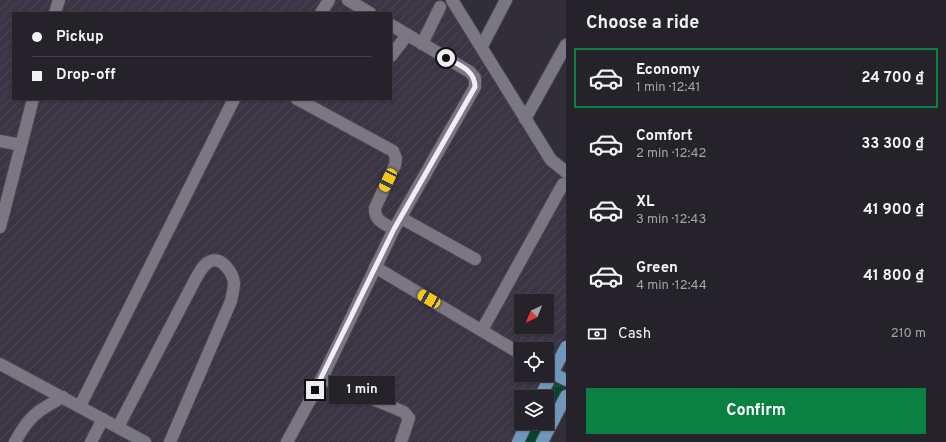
<!DOCTYPE html>
<html lang="en">
<head>
<meta charset="utf-8">
<style>
  body { margin:0; font-family:Overpass,sans-serif; background:#2d2a31; color:#f1f3f6; height:100vh; display:flex; flex-direction:column; font-size:15px; white-space:nowrap }
  * { box-sizing:border-box; margin:0 }
  p { font-size:13px; color:#a3a4a8 }
  .icon { flex:none; width:22px; height:22px; fill:none; stroke:currentColor; stroke-width:2; stroke-linecap:round; stroke-linejoin:round }
  .map { position:relative; flex:1; overflow:hidden }
  .drawer { display:flex; flex-direction:column; background:#252229; width:380px }
  .drawer>* { flex:none }
  .guide { position:absolute; left:12px; top:12px; width:380px; height:88px; border-radius:0px; box-shadow:0 1px 3px #0004,0 0 0 1px #423f46; display:grid; align-content:center; height:88px; padding:0 20px; background:#252229 }
  .needle { width:26px; rotate:223deg }
  .tools { position:absolute; left:514px; top:294px; display:grid; gap:8px }
  .tools a { display:grid; place-items:center; width:40px; height:40px; border-radius:0px; background:#252229; box-shadow:0 1px 3px #0004,0 0 0 1px #423f46; font-size:20px }
  .end { position:absolute; width:18px; height:18px; margin:-9px; border:5px solid #efedf3; background:#111; box-shadow:0 0 0 2px #111 }
  .from { border-radius:50% }
  .bubble { position:absolute; height:28px; border-radius:0px; background:#252229; box-shadow:0 1px 3px #0004,0 0 0 1px #423f46; font-size:13px; font-weight:700; line-height:28px; text-align:center }
  .car { position:absolute; width:12px; height:24px; margin:-12px -6px; border-radius:5px; box-shadow:0 0 3px 1px #0007; background:linear-gradient(#f5c518 24%,#345 0 40%,#f5c518 0 76%,#345 0 86%,#f5c518 0) }
  .guide b { display:flex; align-items:center; gap:14px; height:38px; font-size:15px }
  .guide b+b { border-top:1px solid #423f46 }
  .guide i { width:10px; height:10px; background:#f1f3f6 }
  ul { padding:0; list-style:none }
  li { display:flex; align-items:center; gap:12px; height:60px; margin:0 8px 6px; padding:0 12px; border:2px solid transparent; border-radius:0px }
  li div { flex:1 }
  li b { display:block; font-size:15px }
  li em { font-style:normal; font-weight:700 }
  li.current { border-color:#0b8043 }
  li>.icon { width:36px; height:36px; stroke-width:1.5 }
  h2 { padding:0 20px; font-size:18px; line-height:48px }
  .pay { display:flex; align-items:center; gap:10px; height:44px; padding:0 20px; font-size:15px }
  .pay p { margin-inline-start:auto }
  .cta { display:flex; gap:8px; margin-top:auto; padding:8px 20px }
  .cta a { flex:1; height:46px; border-radius:0px; background:#0b8043; color:#fff; font-size:16px; font-weight:700; line-height:46px; text-align:center }
  main { display:flex; flex:1; min-height:0 }
  .map>svg:first-child { display:block }
</style>
</head>
<body>
<main>
<div class="map">
<svg width="566" height="442" viewBox="0 0 566 442">
  <defs>
    <pattern id="industrial-furrows" width="10" height="10" patternUnits="userSpaceOnUse"><rect width="10" height="10" fill="#3a3443"/><path d="M-1 1l2-2M0 10L10 0M9 11l2-2" fill="none" stroke="#4d4855"/></pattern>
    <pattern id="grass-tufts" width="24" height="20" patternUnits="userSpaceOnUse"><rect width="24" height="20" fill="#01462d"/><path d="M3 7l-1-3M5 7V3M7 7l1-3M15 17l-1-3M17 17v-4M19 17l1-3" fill="none" stroke="#26614c"/></pattern>
  </defs>
  <rect width="100%" height="100%" fill="#312e37"/>
  <!-- industrial -->
  <path fill="url(#industrial-furrows)" fill-rule="evenodd" d="M0,0H446L566,176V333L547,368V349H521V375H544L533,397H521V420L510,442H0ZM13,13H391V99H13ZM521,301H547V327H521Z"/>
  <!-- grass -->
  <g fill="url(#grass-tufts)">
    <path d="M557,380L565,384L547,417V398Z"/>
    <path d="M535,423H544L534,442H525Z"/>
  </g>
  <g fill="none" stroke-linecap="round" stroke-linejoin="round">
    <defs>
      <g id="minor">
        <path d="M348,0L370,13"/>
        <path d="M452,0L551,160L566,172"/>
        <path d="M55,13L59,0"/>
        <path d="M321,13L329,0"/>
        <path d="M422,44L440,7"/>
        <path d="M482,46L506,0"/>
        <path d="M391,56L407,35"/>
        <path d="M297,99L393,151L396,158L395,165L375,208C374,221 385,224 394,229"/>
        <path d="M525,119L566,45"/>
        <path d="M0,141L21,145"/>
        <path d="M401,218L475,259"/>
        <path d="M0,227L33,99"/>
        <path d="M375,267L521,354"/>
        <path d="M482,330L563,184"/>
        <path d="M0,364L145,442"/>
        <path d="M322,378L404,412L409,418L401,442"/>
        <path d="M80,406L234,99"/>
        <path d="M118,427L195,280C199,273 204,263 211,261C222,257 233,273 234,283C234,288 232,296 231,301L170,442"/>
        <path d="M15,442C29,416 37,411 63,397"/>
        <path d="M91,442L103,419"/>
        <path d="M287,442L322,378L394,229L475,87V78L470,72L391,25"/>
      </g>
      <g id="major">
        <path d="M552,373L566,380"/>
        <path d="M540,397L566,347"/>
        <path d="M518,442L527,423"/>
        <path d="M542,442L566,396"/>
      </g>
    </defs>
    <!-- minor casing -->
    <use href="#minor" stroke="#4c4a51" stroke-width="14"/>
    <!-- major casing -->
    <use href="#major" stroke="#4c4a51" stroke-width="14"/>
    <!-- minor -->
    <use href="#minor" stroke="#7b7782" stroke-width="12"/>
    <!-- major -->
    <use href="#major" stroke="#6e97ba" stroke-width="12"/>
  </g>
  <g fill="none" stroke-linecap="round" stroke-linejoin="round">
    <!-- route -->
    <path stroke="#efedf3" stroke-width="5" d="M315,390L394,229L475,87C475,70 459,65 446,58"/>
  </g>
</svg>
<div class="tools">
<a><svg class="needle" viewBox="-14 -14 28 28"><path d="M0-13l5 13h-10z" fill="#e53935"/><path d="M0 13l5-13h-10z" fill="#a3a4a8"/></svg></a>
<a><svg class="icon" aria-label="locate" viewBox="0 0 24 24"><circle cx="12" cy="12" r="6"/><path d="M12 2v4M12 18v4M2 12h4M18 12h4"/></svg></a>
<a><svg class="icon" aria-label="layers" viewBox="0 0 24 24"><path d="M12 4l9 5-9 5-9-5zM3 14l9 5 9-5"/></svg></a>
</div>
<i class="end from" style="left:446px;top:58px"></i>
<i class="end" style="left:315px;top:390px"></i>
<div class="bubble" style="left:329px;top:376px;width:66px">1 min</div>
<i class="car" style="left:388px;top:180px;rotate:206deg"></i>
<i class="car" style="left:429px;top:299px;rotate:300deg"></i>
<div class="guide">
<b><i class="from"></i>Pickup</b>
<b><i></i>Drop-off</b>
</div>
</div>
<section class="drawer">
<h2>Choose a ride</h2>
<ul>
<li class="current"><svg class="icon" aria-label="car" viewBox="0 0 24 24"><path d="M5 17H2v-5l4-1 3-4h7l3 4 3 1v5h-3M9 17h6M6 11h13"/><circle cx="7" cy="17" r="2"/><circle cx="17" cy="17" r="2"/></svg><div><b>Economy</b><p>1 min · 12:41</p></div><em>24 700 ₫</em></li>
<li><svg class="icon" aria-label="car" viewBox="0 0 24 24"><path d="M5 17H2v-5l4-1 3-4h7l3 4 3 1v5h-3M9 17h6M6 11h13"/><circle cx="7" cy="17" r="2"/><circle cx="17" cy="17" r="2"/></svg><div><b>Comfort</b><p>2 min · 12:42</p></div><em>33 300 ₫</em></li>
<li><svg class="icon" aria-label="car" viewBox="0 0 24 24"><path d="M5 17H2v-5l4-1 3-4h7l3 4 3 1v5h-3M9 17h6M6 11h13"/><circle cx="7" cy="17" r="2"/><circle cx="17" cy="17" r="2"/></svg><div><b>XL</b><p>3 min · 12:43</p></div><em>41 900 ₫</em></li>
<li><svg class="icon" aria-label="car" viewBox="0 0 24 24"><path d="M5 17H2v-5l4-1 3-4h7l3 4 3 1v5h-3M9 17h6M6 11h13"/><circle cx="7" cy="17" r="2"/><circle cx="17" cy="17" r="2"/></svg><div><b>Green</b><p>4 min · 12:44</p></div><em>41 800 ₫</em></li>
</ul>
<div class="pay"><svg class="icon" aria-label="cash" viewBox="0 0 24 24"><path d="M3 7h18v10H3z"/><circle cx="12" cy="12" r="2"/></svg>Cash<p>210 m</p></div>
<div class="cta"><a>Confirm</a></div>
</section>
</main>
</body>
</html>
